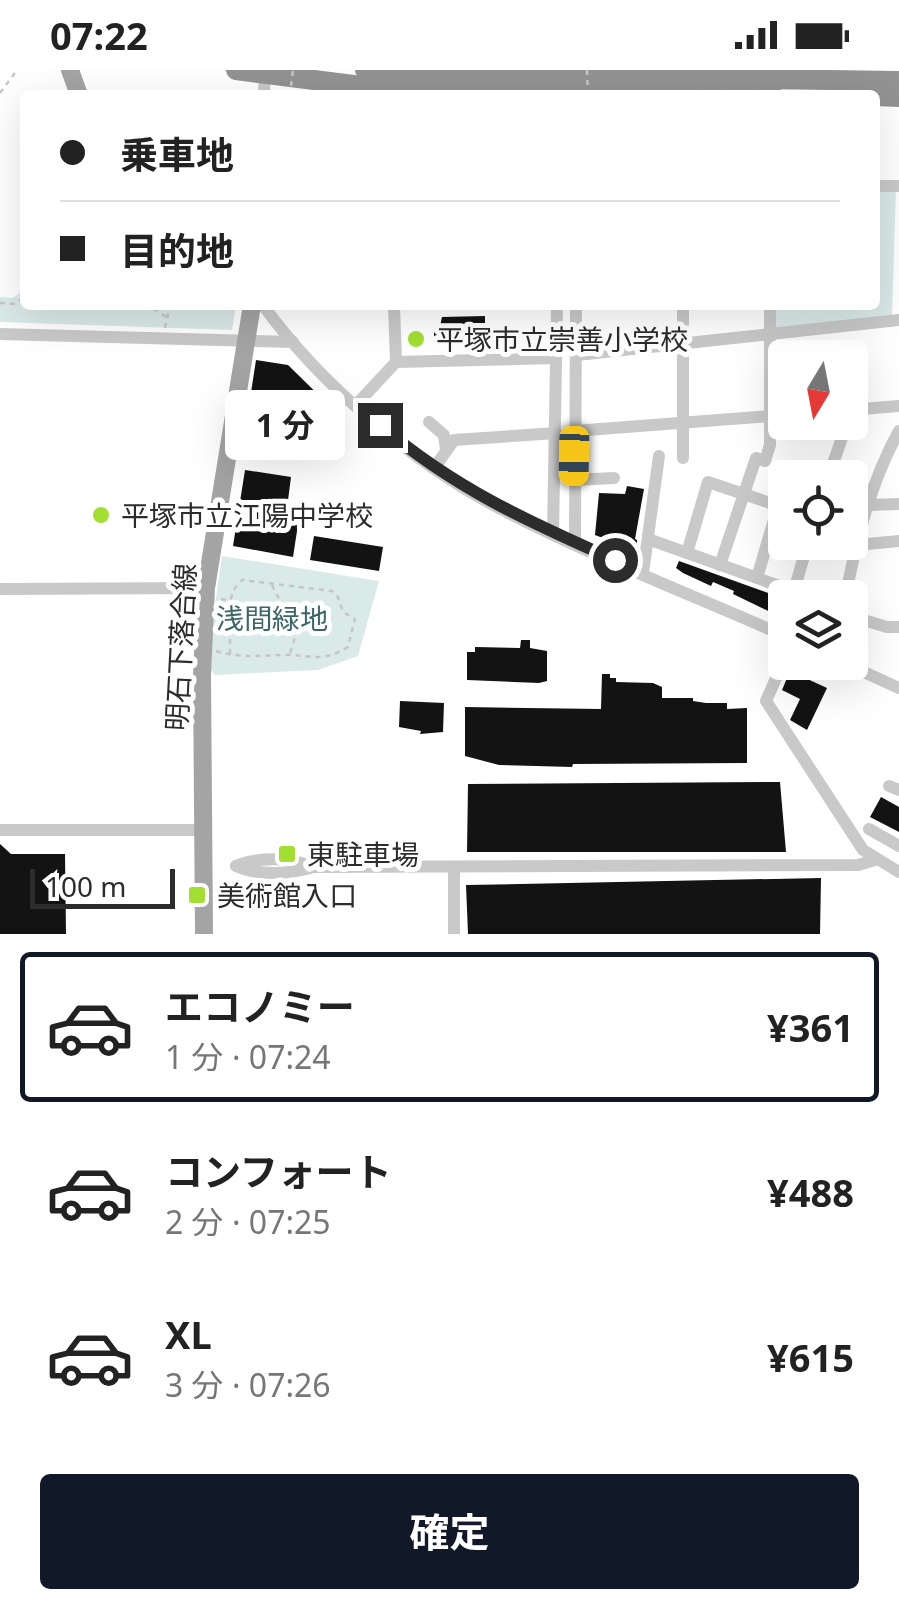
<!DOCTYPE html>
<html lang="ja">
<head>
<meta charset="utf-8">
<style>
  body { margin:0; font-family:"Noto Sans","Noto Sans JP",sans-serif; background:#f6f6f6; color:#222; height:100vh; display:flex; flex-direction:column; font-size:38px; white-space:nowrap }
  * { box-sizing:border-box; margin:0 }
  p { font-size:32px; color:#767676 }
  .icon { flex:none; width:55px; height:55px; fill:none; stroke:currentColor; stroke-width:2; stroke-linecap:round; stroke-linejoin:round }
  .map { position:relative; height:864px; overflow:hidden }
  .details { display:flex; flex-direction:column; background:#fff; flex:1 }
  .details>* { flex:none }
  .top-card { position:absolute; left:20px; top:20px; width:860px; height:220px; border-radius:10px; box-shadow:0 10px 40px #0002; display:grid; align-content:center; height:220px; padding:0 40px; background:#fff }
  .needle { width:65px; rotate:190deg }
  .fabs { position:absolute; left:768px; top:270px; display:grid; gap:20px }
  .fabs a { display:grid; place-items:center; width:100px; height:100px; border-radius:10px; background:#fff; box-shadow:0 10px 40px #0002; font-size:50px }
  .scale { position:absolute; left:30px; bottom:25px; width:145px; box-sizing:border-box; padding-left:10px; border:5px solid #2c2c2c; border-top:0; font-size:28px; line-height:35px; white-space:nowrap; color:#2c2c2c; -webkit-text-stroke:8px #fff; paint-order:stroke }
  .end { position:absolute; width:45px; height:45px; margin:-22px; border:12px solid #2c2c2c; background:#fff; box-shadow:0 0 0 5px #fff }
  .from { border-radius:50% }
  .bubble { position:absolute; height:70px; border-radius:10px; background:#fff; box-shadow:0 10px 40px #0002; font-size:32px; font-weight:700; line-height:70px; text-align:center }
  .car { position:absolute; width:30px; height:60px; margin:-30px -15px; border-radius:12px; box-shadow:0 0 8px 2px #0007; background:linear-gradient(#f5c518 24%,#345 0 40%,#f5c518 0 76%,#345 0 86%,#f5c518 0) }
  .top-card b { display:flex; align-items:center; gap:35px; height:95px; font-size:38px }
  .top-card b+b { border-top:2px solid #e0e0e0 }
  .top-card i { width:25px; height:25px; background:#222 }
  ul { padding:18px 0 0; list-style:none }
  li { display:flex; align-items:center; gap:30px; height:150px; margin:0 20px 15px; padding:0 20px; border:5px solid transparent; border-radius:10px }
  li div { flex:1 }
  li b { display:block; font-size:38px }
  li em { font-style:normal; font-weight:700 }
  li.active { border-color:#111827 }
  li>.icon { width:90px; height:90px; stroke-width:1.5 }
  .action { display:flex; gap:20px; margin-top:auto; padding:20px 40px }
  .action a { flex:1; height:115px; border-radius:10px; background:#111827; color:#fff; font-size:40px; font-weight:700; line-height:115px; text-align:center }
  .status { display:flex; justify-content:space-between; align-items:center; height:70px; padding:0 50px; background:#fff; direction:ltr }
  .status svg { height:28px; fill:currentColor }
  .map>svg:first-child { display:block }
</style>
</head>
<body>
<div class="status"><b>07:22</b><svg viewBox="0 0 49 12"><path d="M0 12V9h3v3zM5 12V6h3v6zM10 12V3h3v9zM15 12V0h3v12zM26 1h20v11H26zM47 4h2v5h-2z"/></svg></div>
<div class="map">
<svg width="899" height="864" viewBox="0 0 899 864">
  <rect width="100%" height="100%" fill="#fff"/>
  <!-- green -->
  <g fill="#daeae8">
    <path d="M875,119H896L892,247L773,260L774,235H875Z"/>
    <path d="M25,219V235H236L232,260L0,252V227L13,228Z"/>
    <path d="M222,486L379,511L358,586L318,600L215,605L211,600L213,549Z"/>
  </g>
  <!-- building -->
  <g fill="#131313">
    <path d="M485,246V270L434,273V262L439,261L442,247Z"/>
    <path d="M256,290L288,295L340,346L332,353L330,367L246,355Z"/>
    <path d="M245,400L291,407L286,446L299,448L293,487L233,476Z"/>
    <path d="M627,416L644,419L635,469L637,470L636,481L595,465L599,423L625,424Z"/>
    <path d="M314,466L383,477L379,501L310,490Z"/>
    <path d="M679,491L785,529V549L733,524L734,521L713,512L711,516L683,503L676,498Z"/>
    <path d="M521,570H530V578L547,581V611L539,613L467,610V582H475V577L520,578Z"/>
    <path d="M790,601L827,618L807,660L790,650L800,629L782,620Z"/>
    <path d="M602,604H610V608H616V612L653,613L662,617V628H693V631L706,633H727V639L747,638V693L573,694L572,697L499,695L465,686V637L601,639Z"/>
    <path d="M400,631L444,633L443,662L420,664L421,661L399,657Z"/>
    <path d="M780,712L786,782H467L468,714Z"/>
    <path d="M881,727L899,737V762L870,747Z"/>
    <path d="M0,774L11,784H65L66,864H0Z"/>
    <path d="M821,808L820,864H468L466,815Z"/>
  </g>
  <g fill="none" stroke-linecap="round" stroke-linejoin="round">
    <!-- path -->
    <g stroke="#c6c6c6" stroke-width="2.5" stroke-dasharray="5 5" stroke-linecap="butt">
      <path d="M0,23L17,0"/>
      <path d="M0,233L15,234L25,226"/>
      <path d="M114,235L152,237L166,247"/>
      <path d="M165,258L170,235"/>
      <path d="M776,395L810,408"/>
      <path d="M272,515C285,546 305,545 290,583"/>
      <path d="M216,581C244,589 259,585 287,585C313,585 322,593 348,577L355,549L343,542L338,527L332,521L242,510L235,518L230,530L217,529"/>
      <path d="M230,584V532"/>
    </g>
    <!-- minor -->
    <g stroke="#c9c9c9" stroke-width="12">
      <path d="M264,25L265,0"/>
      <path d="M875,116H899"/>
      <path d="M263,235C319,313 414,394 499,438C591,486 690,524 785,566"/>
      <path d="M394,235L396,292L556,288"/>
      <path d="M683,235V388"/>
      <path d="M0,264L293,272"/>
      <path d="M577,285L899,250"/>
      <path d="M356,335L396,292"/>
      <path d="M850,340L899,336"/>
      <path d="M429,352L444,365L446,380"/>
      <path d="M574,361L785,345"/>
      <path d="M435,397L454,370L556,363"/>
      <path d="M828,408L843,365"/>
      <path d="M574,410L614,408"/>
      <path d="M867,435L899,434"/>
      <path d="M553,463L557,235"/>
      <path d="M648,469L813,528"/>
      <path d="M575,472L576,235"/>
      <path d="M857,475L899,471"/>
      <path d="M687,483L708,412L785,438"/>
      <path d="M720,495L756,388L765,391L770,375V235"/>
      <path d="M643,503L659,386"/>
      <path d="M757,508L785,412"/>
      <path d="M0,519L206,518"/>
      <path d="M794,521L808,472"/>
      <path d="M845,528C857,469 870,413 899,361"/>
      <path d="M850,546L887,557H899"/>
      <path d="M785,588L766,631L863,780L899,802"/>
      <path d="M842,592L899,618"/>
      <path d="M889,716L899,720"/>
      <path d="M869,759L899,776"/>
      <path d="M0,760H203"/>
      <path d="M236,796C256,806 292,804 313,797L858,795L875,790"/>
      <path d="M236,796C257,787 292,787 313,797"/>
      <path d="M454,797V864"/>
    </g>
    <!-- major -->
    <g stroke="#a4a4a4" stroke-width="18">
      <path d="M70,0L79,25"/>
      <path d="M204,864L202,605L206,518L252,235"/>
    </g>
    <!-- highway -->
    <g stroke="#939393" stroke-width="20">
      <path d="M236,0L385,19L773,25"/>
      <path d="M365,0L413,4L899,11"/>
      <path d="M875,26L899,27"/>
    </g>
    <!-- path-bridge -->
    <g stroke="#c6c6c6" stroke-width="2.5" stroke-dasharray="5 5" stroke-linecap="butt">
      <path d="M587,0L588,25"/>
      <path d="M291,16L293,0"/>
    </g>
  </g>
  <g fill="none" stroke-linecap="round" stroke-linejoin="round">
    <!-- route -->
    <path stroke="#2c2c2c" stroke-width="12" d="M380,355C454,418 527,451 615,490"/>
  </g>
  <!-- markers -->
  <g fill="#a2df32" stroke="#fff" stroke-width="4">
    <circle cx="416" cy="269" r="10"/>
    <circle cx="101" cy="445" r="10"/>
    <rect x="277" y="774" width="20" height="20" rx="5"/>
    <rect x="187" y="815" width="20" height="20" rx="5"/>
  </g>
  <g text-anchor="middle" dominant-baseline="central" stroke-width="10" stroke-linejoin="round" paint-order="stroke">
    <!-- poi labels -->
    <g font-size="28" fill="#2c2c2c" stroke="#fff" text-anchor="start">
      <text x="436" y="269">平塚市立崇善小学校</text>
      <text x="121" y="445">平塚市立江陽中学校</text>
      <text x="307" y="784">東駐車場</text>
      <text x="217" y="825">美術館入口</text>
    </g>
    <!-- park labels -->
    <g font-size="28" fill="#3b6665" stroke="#fff">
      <text x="272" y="548">浅間緑地</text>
    </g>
    <!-- street labels -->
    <g font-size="28" fill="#2c2c2c" stroke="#fff">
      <text transform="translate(180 577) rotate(-87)">明石下落合線</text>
    </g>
  </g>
</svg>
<div class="fabs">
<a><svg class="needle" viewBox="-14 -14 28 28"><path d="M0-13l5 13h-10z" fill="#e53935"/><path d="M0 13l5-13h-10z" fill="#767676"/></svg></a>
<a><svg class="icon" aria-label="locate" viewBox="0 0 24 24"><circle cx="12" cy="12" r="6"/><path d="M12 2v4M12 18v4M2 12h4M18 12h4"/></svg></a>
<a><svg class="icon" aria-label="layers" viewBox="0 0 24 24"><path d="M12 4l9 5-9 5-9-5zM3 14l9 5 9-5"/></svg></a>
</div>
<div class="scale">100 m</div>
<i class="end from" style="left:615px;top:490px"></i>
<i class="end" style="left:380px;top:355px"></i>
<div class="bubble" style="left:225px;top:320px;width:120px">1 分</div>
<i class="car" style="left:574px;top:386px;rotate:181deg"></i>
<div class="top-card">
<b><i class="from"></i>乗車地</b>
<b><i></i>目的地</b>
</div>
</div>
<section class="details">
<ul>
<li class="active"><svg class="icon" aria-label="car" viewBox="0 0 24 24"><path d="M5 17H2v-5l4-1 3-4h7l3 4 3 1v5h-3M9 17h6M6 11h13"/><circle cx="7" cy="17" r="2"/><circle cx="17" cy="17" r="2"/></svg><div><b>エコノミー</b><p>1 分 · 07:24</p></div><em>¥361</em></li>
<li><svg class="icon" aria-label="car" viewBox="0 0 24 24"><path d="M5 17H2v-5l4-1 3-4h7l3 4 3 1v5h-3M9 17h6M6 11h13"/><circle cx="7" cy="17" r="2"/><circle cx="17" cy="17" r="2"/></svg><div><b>コンフォート</b><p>2 分 · 07:25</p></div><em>¥488</em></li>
<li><svg class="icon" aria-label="car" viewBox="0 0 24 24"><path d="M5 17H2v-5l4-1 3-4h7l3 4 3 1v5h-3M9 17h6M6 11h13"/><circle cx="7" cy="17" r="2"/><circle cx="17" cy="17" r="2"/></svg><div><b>XL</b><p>3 分 · 07:26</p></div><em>¥615</em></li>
</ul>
<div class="action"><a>確定</a></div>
</section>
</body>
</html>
